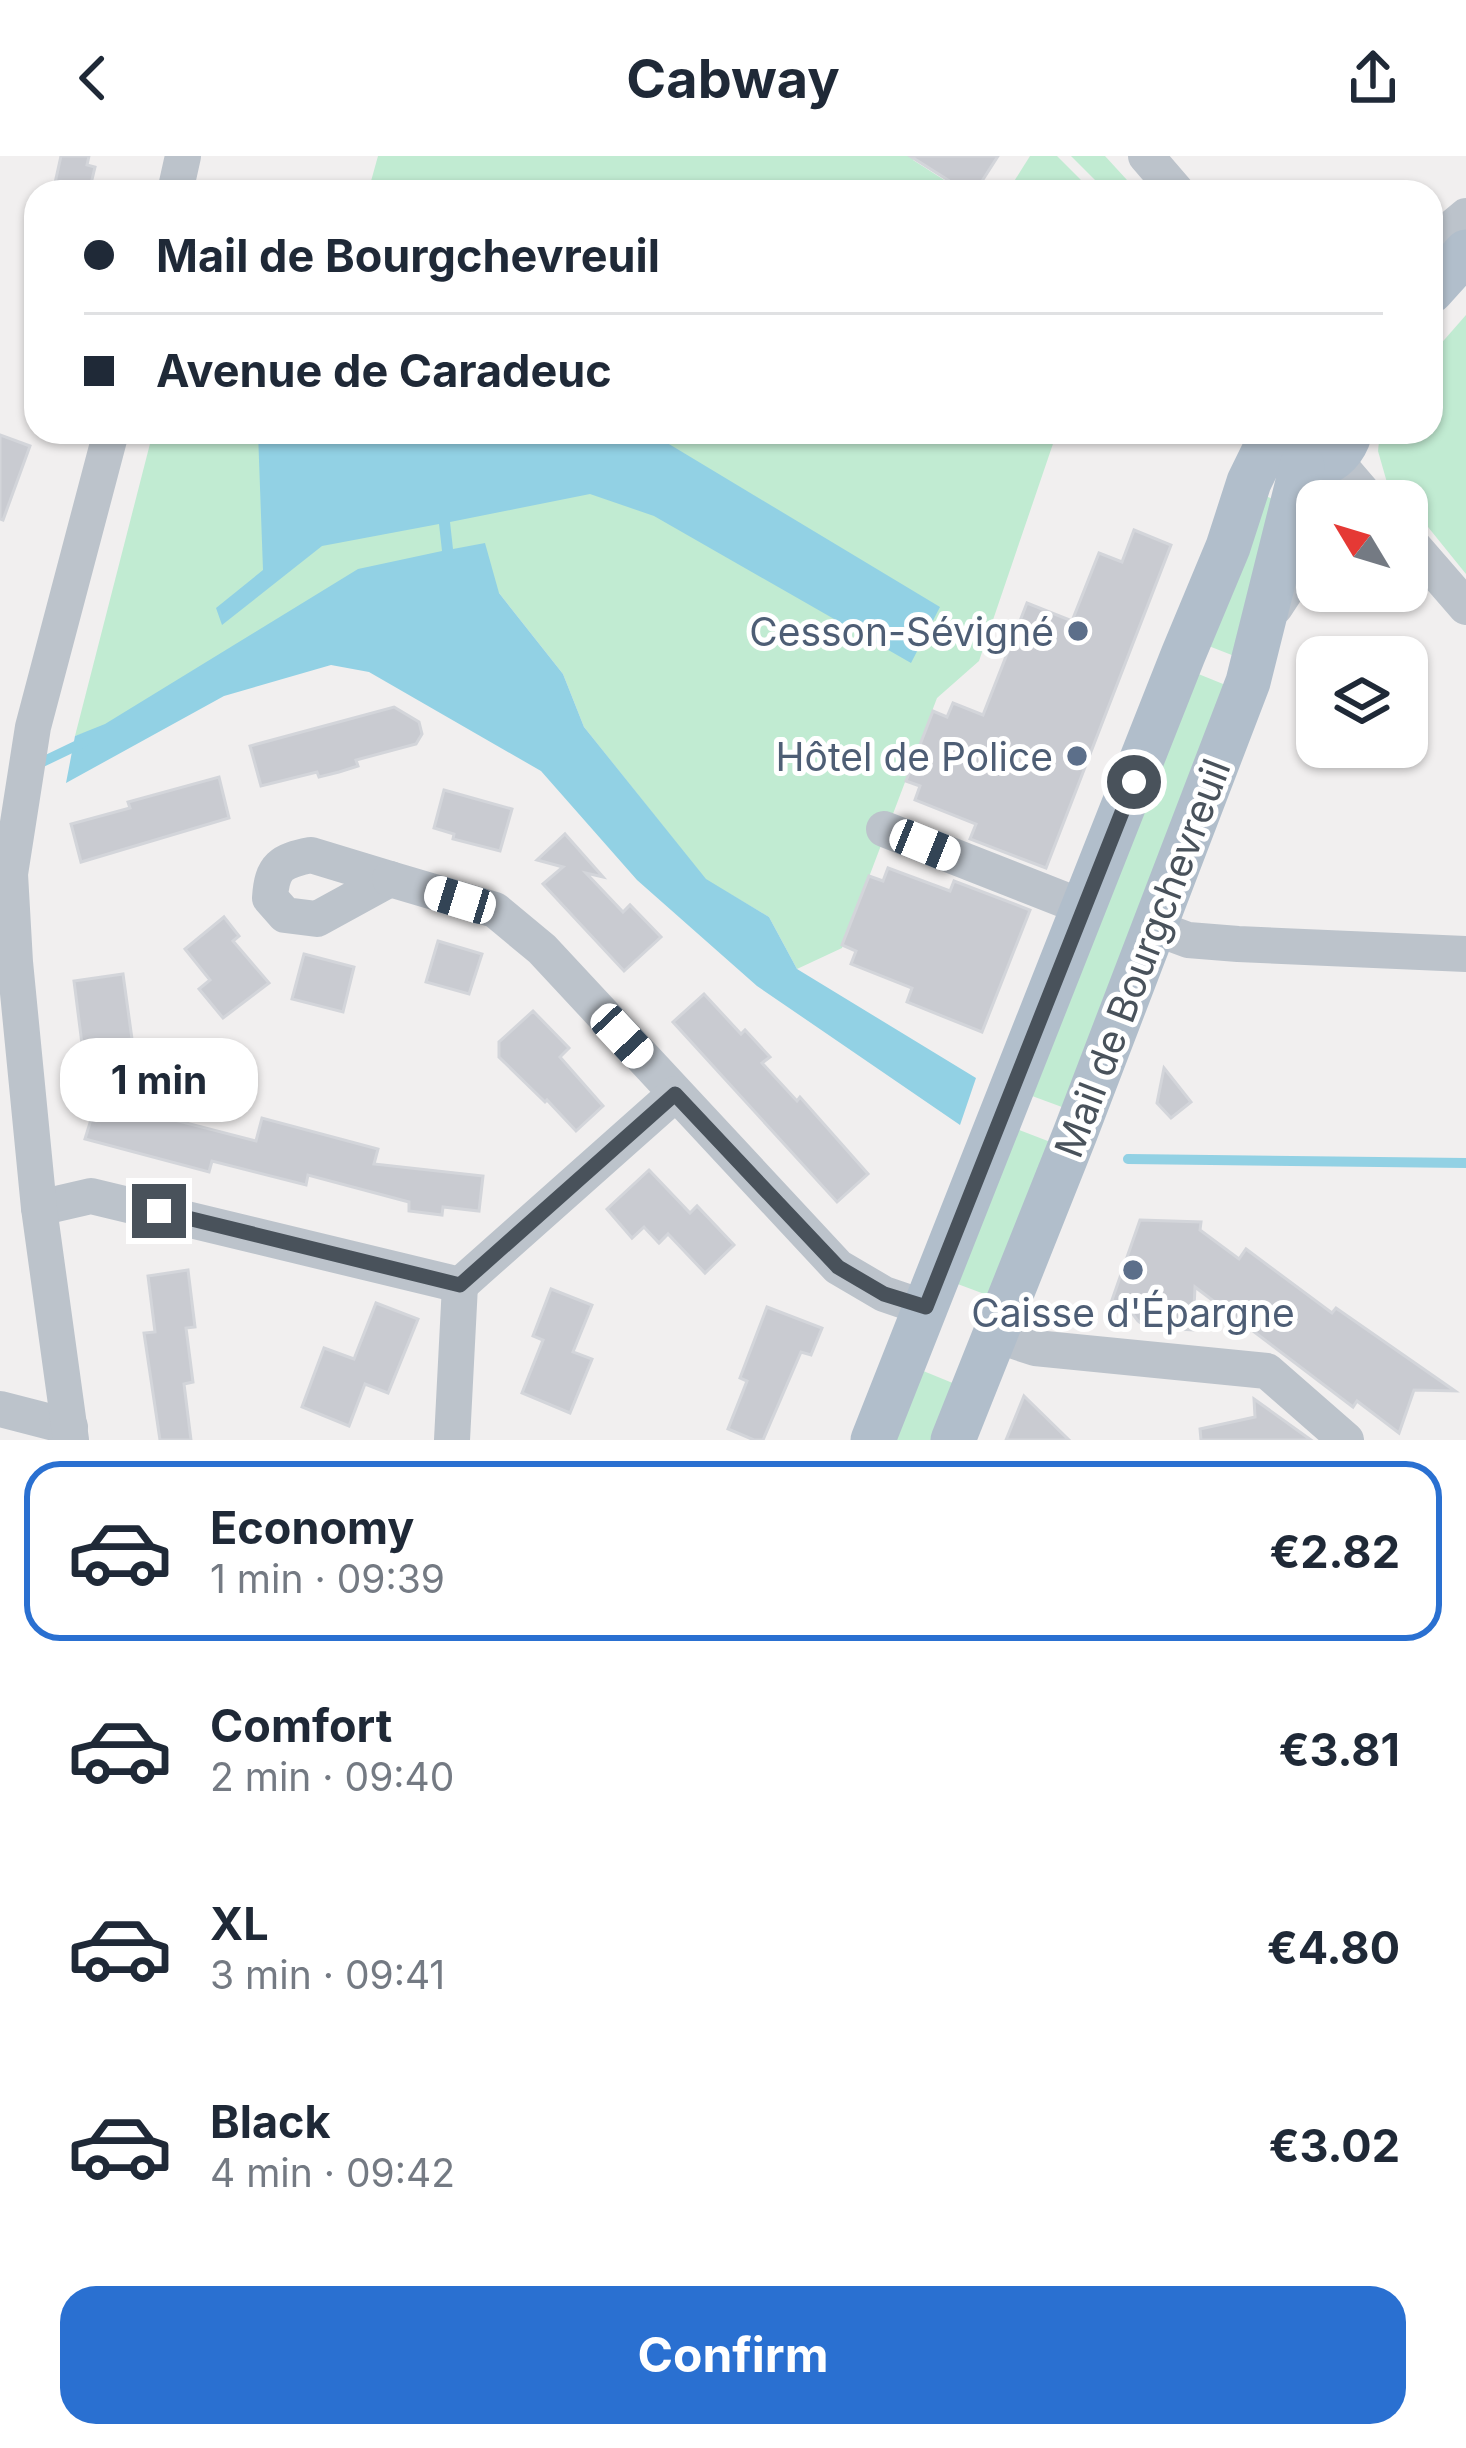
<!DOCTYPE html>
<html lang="en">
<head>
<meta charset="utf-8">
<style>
  body { margin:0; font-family:Inter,sans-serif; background:#f6f6f7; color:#1f2937; height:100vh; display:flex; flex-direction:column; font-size:45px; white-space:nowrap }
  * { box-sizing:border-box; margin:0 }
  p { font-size:39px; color:#747a83 }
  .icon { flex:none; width:66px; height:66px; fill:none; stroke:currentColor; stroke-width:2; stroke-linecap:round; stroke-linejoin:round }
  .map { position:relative; height:1284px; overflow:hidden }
  .drawer { display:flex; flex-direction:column; background:#fff; flex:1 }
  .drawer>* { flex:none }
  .top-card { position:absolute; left:24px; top:24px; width:1419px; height:264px; border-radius:36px; box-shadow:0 3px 9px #0004; display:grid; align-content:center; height:264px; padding:0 60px; background:#fff }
  .needle { width:78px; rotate:308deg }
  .buttons { position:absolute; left:1296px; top:324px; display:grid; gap:24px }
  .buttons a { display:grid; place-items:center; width:132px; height:132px; border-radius:24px; background:#fff; box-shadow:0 3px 9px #0004; font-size:60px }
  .end { position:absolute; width:54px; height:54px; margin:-27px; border:15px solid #49525b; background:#fff; box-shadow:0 0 0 6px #fff }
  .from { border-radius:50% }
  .bubble { position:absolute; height:84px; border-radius:36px; background:#fff; box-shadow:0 3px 9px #0004; font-size:39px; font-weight:700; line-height:84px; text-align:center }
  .car { position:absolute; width:36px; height:72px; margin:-36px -18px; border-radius:15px; box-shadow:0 0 9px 3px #0007; background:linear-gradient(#fff 24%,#345 0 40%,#fff 0 76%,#345 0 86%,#fff 0) }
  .top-card b { display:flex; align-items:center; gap:42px; height:114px; font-size:45px }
  .top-card b+b { border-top:3px solid #e0e1e3 }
  .top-card i { width:30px; height:30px; background:#1f2937 }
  ul { padding:21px 0 0; list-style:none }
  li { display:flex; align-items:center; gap:36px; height:180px; margin:0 24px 18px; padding:0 36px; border:6px solid transparent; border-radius:36px }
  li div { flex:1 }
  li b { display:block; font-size:45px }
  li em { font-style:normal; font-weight:700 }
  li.on { border-color:#2a70d1 }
  li>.icon { width:108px; height:108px; stroke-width:1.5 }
  .action { display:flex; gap:24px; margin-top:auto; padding:24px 60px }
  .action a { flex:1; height:138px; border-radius:36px; background:#2a70d1; color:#fff; font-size:48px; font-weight:700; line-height:138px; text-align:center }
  header { display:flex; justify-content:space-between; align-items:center; height:156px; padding:0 60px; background:#fff; font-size:54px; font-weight:700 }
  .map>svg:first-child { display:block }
</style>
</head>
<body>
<header><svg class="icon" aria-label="back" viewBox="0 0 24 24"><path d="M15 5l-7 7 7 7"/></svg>Cabway<svg class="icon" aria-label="share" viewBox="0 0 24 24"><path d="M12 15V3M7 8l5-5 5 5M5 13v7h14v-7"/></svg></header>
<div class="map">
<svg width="1466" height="1284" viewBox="0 0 1466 1284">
  <rect width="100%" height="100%" fill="#f1efef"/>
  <!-- green -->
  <g fill="#c1ebd2">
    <path d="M378,0H914L913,4L963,36H368Z"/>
    <path d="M1030,0H1057L1093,36L1008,35Z"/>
    <path d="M1071,0H1105L1138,36H1107Z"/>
    <path d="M1466,159V418L1407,345L1388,330L1378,295L1380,276H1431V199Z"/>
    <path d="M153,276H1057L979,505L937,542L842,792L797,813L769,761L706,724L584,571L563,518L499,437L75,580Z"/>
    <path d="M1259,337L1282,347L1242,503L1201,487Z"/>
    <path d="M1191,515L1233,532L1070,954L1024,937Z"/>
    <path d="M1014,972L1053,987L995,1142L955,1127Z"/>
    <path d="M916,1212L960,1230L939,1284H888Z"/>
  </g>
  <!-- water -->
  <path fill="#92d1e4" d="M258,276H649L940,451L911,507L654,360L590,338L450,366L453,393L485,387L499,437L563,518L584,571L706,723L769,761L797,813L976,922L960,969L757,830L637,724L541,615L369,516L331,509L224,540L66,627L75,580L105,568L358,413L442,395L439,368L322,390L222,469L216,452L263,414Z"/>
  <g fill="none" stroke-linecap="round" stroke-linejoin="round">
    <!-- stream -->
    <g stroke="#92d1e4" stroke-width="10">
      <path d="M36,609L84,586"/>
      <path d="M1128,1003L1466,1007"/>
    </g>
  </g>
  <!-- building -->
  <g fill="#c9cbd1" stroke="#d3d5da" stroke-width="3">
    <path d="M61,0H89L87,9L95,11L89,36H53Z"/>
    <path d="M910,0H998L975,36H967Z"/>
    <path d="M0,279L30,290L3,364L0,363Z"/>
    <path d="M1134,374L1171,389L1046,712L970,683L976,668L915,644L920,630L906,625L933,555L947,561L953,547L983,559L1027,447L1072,465L1099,397L1122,406Z"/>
    <path d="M394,551L419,566L422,578L416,588L356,604L358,610L339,616L319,621L317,616L261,630L250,590Z"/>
    <path d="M219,621L229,662L81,706L71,668L130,652L128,646Z"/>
    <path d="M444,634L512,653L500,695L453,683L454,678L434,672Z"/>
    <path d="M565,678L603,721L586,717L623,756L630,749L661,781L624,815L543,728L563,711L537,704Z"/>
    <path d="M888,712L950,735L954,725L1030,754L982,876L907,846L912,832L851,808L856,795L842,789L869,720L883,725Z"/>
    <path d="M224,761L239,780L233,785L269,827L223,862L199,833L210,824L185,793Z"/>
    <path d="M438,785L482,798L469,838L426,826Z"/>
    <path d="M304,798L354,811L343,856L292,843Z"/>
    <path d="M123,818L132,883L82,888L74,825Z"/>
    <path d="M704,838L741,878L745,874L770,901L762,907L797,945L800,941L868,1018L837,1046L673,866Z"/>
    <path d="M533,855L569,892L560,901L603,950L576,975L547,944L545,946L499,901V886Z"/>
    <path d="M1164,912L1191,946L1171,962L1157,947Z"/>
    <path d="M97,944L256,985L262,962L378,993L374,1008L483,1020L479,1055L443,1051L442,1059L409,1055V1046L308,1019L306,1029L212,1005L209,1016L85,983Z"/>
    <path d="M649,1014L690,1057L697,1050L734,1089L705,1117L668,1078L659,1087L644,1071L632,1082L607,1053Z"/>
    <path d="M1140,1064L1201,1066L1200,1074L1239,1103L1246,1093L1332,1157L1336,1152L1455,1235L1414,1234L1399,1277L1357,1245L1353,1251L1195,1131L1193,1174L1146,1171L1138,1165L1125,1148L1111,1147Z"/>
    <path d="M188,1114L195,1171L186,1172L193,1226L184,1228L191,1284H160L144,1177L155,1176L148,1120Z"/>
    <path d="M551,1133L592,1149L573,1196L592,1203L570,1257L522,1237L543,1184L533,1180Z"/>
    <path d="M376,1147L418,1163L388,1237L365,1228L349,1270L302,1251L324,1192L354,1203Z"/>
    <path d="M767,1151L822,1172L811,1199L801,1196L763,1284H754L728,1273L747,1225L740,1222Z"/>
    <path d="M1024,1240L1069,1284H1006Z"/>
    <path d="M1254,1243L1311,1284H1201L1200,1273L1255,1261Z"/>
  </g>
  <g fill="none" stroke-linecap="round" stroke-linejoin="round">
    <!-- minor -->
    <g stroke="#bcc3cb" stroke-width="36">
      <path d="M1146,0L1177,36"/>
      <path d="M175,36L183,0"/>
      <path d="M1431,89L1466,60"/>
      <path d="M1334,303L1370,345"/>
      <path d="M1407,383L1466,451"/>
      <path d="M1275,451L1317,387"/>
      <path d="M884,673L1085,752"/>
      <path d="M311,699L390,723L317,763L285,759L270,742C272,710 281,705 311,699Z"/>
      <path d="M390,723L495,754L542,793L838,1111L884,1138L925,1152"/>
      <path d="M1153,771L1188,784L1238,788L1466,798"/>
      <path d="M39,1052L91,1040L460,1129L675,938"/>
      <path d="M996,1179L1035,1192L1267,1215L1346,1284"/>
      <path d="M0,1253L70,1271"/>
      <path d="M71,1284L39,1052L15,806L10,718L33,571L111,276"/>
      <path d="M452,1284L460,1129"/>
    </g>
    <!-- major -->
    <g stroke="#b1becb" stroke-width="45">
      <path d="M1431,135L1466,96"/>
      <path d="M1279,296C1305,320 1340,311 1350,276"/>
      <path d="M873,1284L1183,499L1228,391L1249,326L1271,281"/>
      <path d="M953,1284L1075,978L1248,526L1302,310"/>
    </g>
  </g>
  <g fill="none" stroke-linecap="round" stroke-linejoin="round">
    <!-- route -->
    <path stroke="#49525b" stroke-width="15" d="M159,1055L460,1129L675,938L838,1111L884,1138L926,1151L1134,626"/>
  </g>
  <!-- markers -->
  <g fill="#5c6f8a" stroke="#fff" stroke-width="4.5">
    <circle cx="1078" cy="475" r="12"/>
    <circle cx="1077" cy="600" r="12"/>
    <circle cx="1133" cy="1114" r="12"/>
  </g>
  <g text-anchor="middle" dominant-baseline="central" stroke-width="10" stroke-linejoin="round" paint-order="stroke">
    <!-- service labels -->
    <g font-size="39" fill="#4e5e75" stroke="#fff" text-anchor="end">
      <text x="1054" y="475">Cesson-Sévigné</text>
      <text x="1053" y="600">Hôtel de Police</text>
      <text x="1133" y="1156" text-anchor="middle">Caisse d'Épargne</text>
    </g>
    <!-- street labels -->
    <g font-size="39" fill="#49525b" stroke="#fff">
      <text transform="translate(1142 802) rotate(-69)">Mail de Bourgchevreuil</text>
    </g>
  </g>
</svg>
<div class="buttons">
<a><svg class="needle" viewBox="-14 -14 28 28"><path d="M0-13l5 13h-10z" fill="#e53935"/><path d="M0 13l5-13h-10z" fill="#747a83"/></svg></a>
<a><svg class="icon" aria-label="layers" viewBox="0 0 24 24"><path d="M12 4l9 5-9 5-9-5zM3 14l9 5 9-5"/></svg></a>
</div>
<i class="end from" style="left:1134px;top:626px"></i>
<i class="end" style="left:159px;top:1055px"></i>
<div class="bubble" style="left:60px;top:882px;width:198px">1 min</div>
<i class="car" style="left:925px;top:689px;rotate:112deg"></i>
<i class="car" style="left:460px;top:744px;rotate:287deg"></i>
<i class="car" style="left:622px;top:880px;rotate:137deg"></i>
<div class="top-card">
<b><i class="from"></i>Mail de Bourgchevreuil</b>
<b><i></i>Avenue de Caradeuc</b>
</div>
</div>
<section class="drawer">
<ul>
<li class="on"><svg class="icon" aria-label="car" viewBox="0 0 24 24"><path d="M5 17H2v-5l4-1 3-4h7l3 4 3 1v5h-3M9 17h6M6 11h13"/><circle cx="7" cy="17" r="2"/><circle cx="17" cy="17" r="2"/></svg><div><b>Economy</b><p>1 min · 09:39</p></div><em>€2.82</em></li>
<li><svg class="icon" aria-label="car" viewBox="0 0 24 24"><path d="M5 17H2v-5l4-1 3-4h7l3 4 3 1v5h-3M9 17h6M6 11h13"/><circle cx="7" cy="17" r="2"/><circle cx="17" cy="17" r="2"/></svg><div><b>Comfort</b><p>2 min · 09:40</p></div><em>€3.81</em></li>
<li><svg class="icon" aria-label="car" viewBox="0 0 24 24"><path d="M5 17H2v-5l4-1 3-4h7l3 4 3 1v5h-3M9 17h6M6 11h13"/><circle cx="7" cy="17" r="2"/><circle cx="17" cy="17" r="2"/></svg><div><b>XL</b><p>3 min · 09:41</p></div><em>€4.80</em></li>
<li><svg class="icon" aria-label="car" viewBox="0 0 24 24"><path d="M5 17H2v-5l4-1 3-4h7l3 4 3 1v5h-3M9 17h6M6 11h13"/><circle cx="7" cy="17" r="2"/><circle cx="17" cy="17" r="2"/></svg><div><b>Black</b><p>4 min · 09:42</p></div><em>€3.02</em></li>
</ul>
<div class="action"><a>Confirm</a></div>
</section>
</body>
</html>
